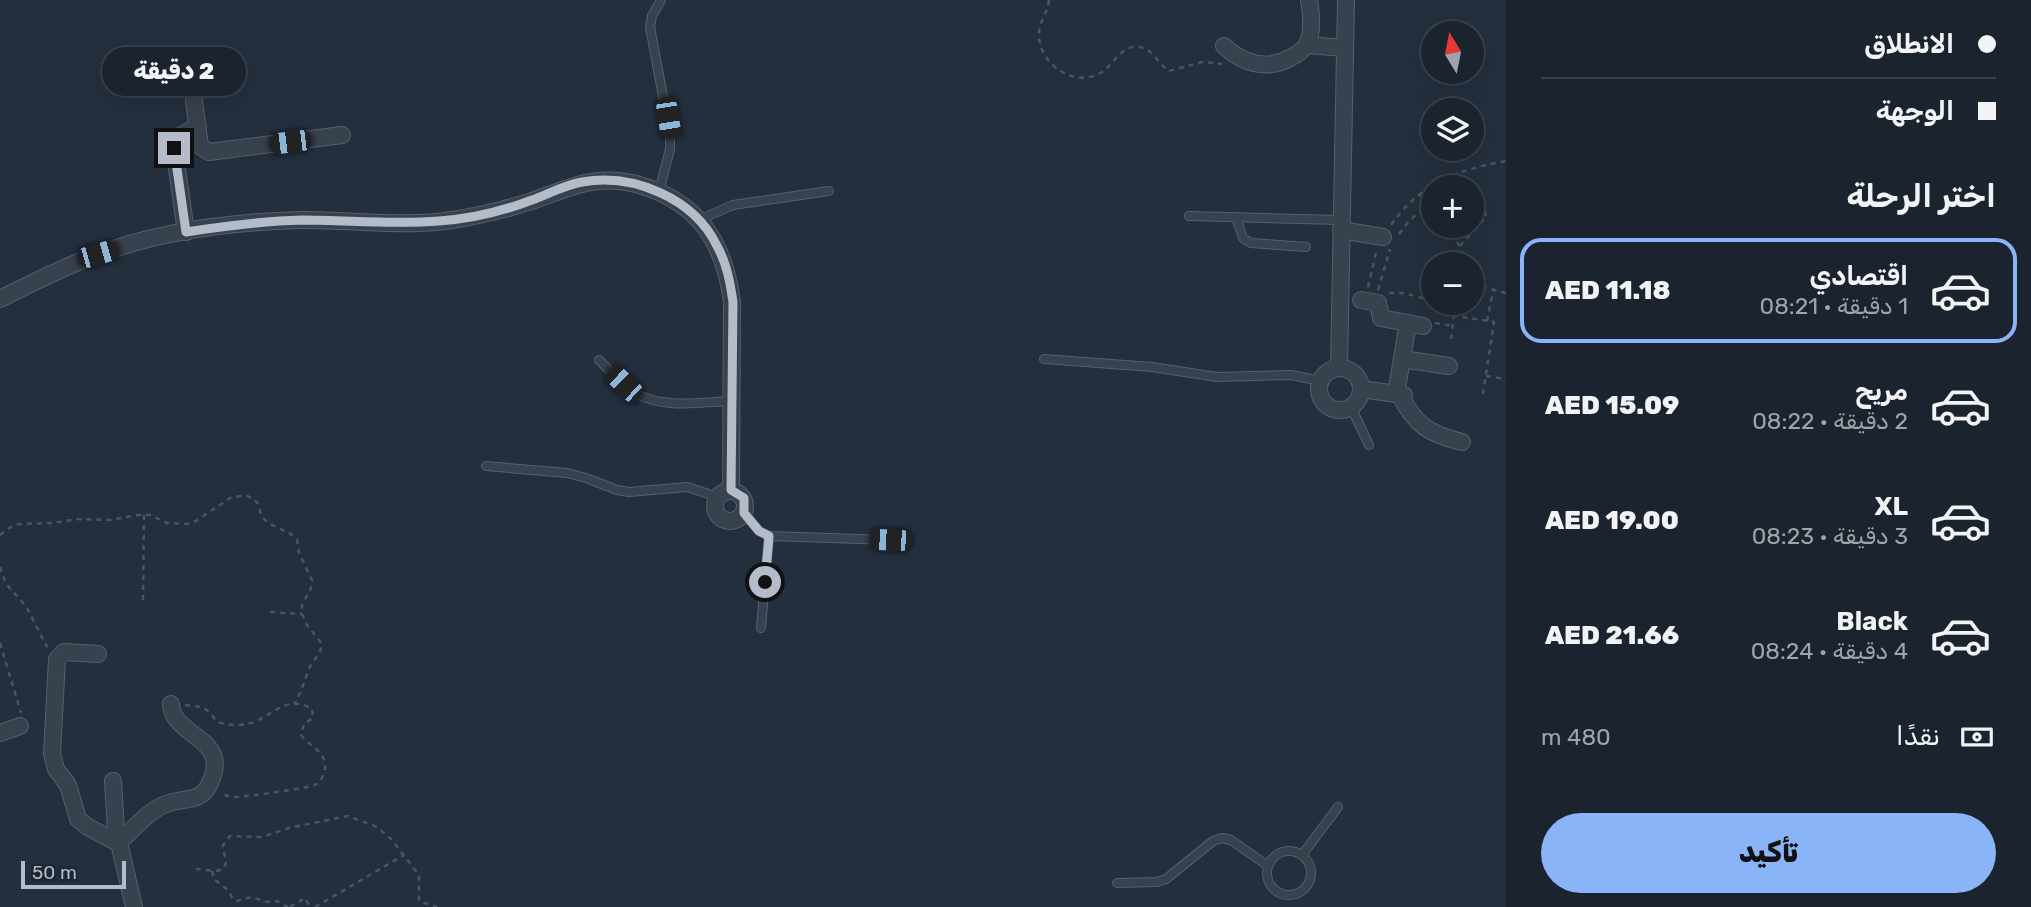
<!DOCTYPE html>
<html lang="ar">
<head>
<meta charset="utf-8">
<style>
  body { margin:0; font-family:Rubik,Cairo,sans-serif; background:#282f3a; color:#f1f3f6; direction:rtl; height:100vh; display:flex; flex-direction:column; font-size:26px; white-space:nowrap }
  * { box-sizing:border-box; margin:0 }
  p { font-size:23px; color:#a0a4aa }
  .icon { flex:none; width:38px; height:38px; fill:none; stroke:currentColor; stroke-width:2; stroke-linecap:round; stroke-linejoin:round }
  .map { position:relative; flex:1; overflow:hidden; direction:ltr }
  .details { display:flex; flex-direction:column; background:#1b232e; width:525px }
  .details>* { flex:none }
  .guide { display:grid; align-content:center; height:154px; padding:0 35px; background:#1b232e }
  .needle { width:46px; rotate:350deg }
  .buttons { position:absolute; left:1421px; top:21px; display:grid; gap:14px }
  .buttons a { display:grid; place-items:center; width:63px; height:63px; border-radius:50%; background:#1b232e; box-shadow:0 7px 28px #0002,0 0 0 2px #39404a; font-size:35px }
  .scale { position:absolute; left:21px; bottom:18px; width:105px; box-sizing:border-box; padding-left:7px; border:4px solid #b4bcc9; border-top:0; font-size:19px; line-height:24px; white-space:nowrap; color:#b4bcc9; -webkit-text-stroke:5px #1d2633; paint-order:stroke }
  .end { position:absolute; width:32px; height:32px; margin:-16px; border:9px solid #b4bcc9; background:#111; box-shadow:0 0 0 4px #111 }
  .from { border-radius:50% }
  .bubble { position:absolute; height:49px; border-radius:24px; background:#1b232e; box-shadow:0 7px 28px #0002,0 0 0 2px #39404a; font-size:23px; font-weight:800; line-height:49px; text-align:center; direction:rtl }
  .car { position:absolute; width:21px; height:42px; margin:-21px -10px; border-radius:9px; box-shadow:0 0 5px 2px #0007; background:linear-gradient(#222 24%,#8ab4d8 0 40%,#222 0 76%,#8ab4d8 0 86%,#222 0) }
  .guide b { display:flex; align-items:center; gap:24px; height:66px; font-size:26px }
  .guide b+b { border-top:2px solid #39404a }
  .guide i { width:18px; height:18px; background:#f1f3f6 }
  ul { padding:0; list-style:none }
  li { display:flex; align-items:center; gap:21px; height:105px; margin:0 14px 10px; padding:0 21px; border:4px solid transparent; border-radius:21px }
  li div { flex:1 }
  li b { display:block; font-size:26px }
  li em { font-style:normal; font-weight:800 }
  li.selected { border-color:#8ab4f8 }
  li>.icon { width:63px; height:63px; stroke-width:1.5 }
  h2 { padding:0 35px; font-size:32px; line-height:84px }
  .pay { display:flex; align-items:center; gap:18px; height:77px; padding:0 35px; font-size:26px }
  .pay p { margin-inline-start:auto }
  .primary-button { display:flex; gap:14px; margin-top:auto; padding:14px 35px }
  .primary-button a { flex:1; height:80px; border-radius:42px; background:#8ab4f8; color:#111; font-size:28px; font-weight:800; line-height:80px; text-align:center }
  main { display:flex; flex:1; min-height:0 }
  .map>svg:first-child { display:block }
</style>
</head>
<body>
<main>
<section class="details">
<div class="guide">
<b><i class="from"></i>الانطلاق</b>
<b><i></i>الوجهة</b>
</div>
<h2>اختر الرحلة</h2>
<ul>
<li class="selected"><svg class="icon" aria-label="car" viewBox="0 0 24 24"><path d="M5 17H2v-5l4-1 3-4h7l3 4 3 1v5h-3M9 17h6M6 11h13"/><circle cx="7" cy="17" r="2"/><circle cx="17" cy="17" r="2"/></svg><div><b>اقتصادي</b><p>1 دقيقة · 08:21</p></div><em>AED 11.18</em></li>
<li><svg class="icon" aria-label="car" viewBox="0 0 24 24"><path d="M5 17H2v-5l4-1 3-4h7l3 4 3 1v5h-3M9 17h6M6 11h13"/><circle cx="7" cy="17" r="2"/><circle cx="17" cy="17" r="2"/></svg><div><b>مريح</b><p>2 دقيقة · 08:22</p></div><em>AED 15.09</em></li>
<li><svg class="icon" aria-label="car" viewBox="0 0 24 24"><path d="M5 17H2v-5l4-1 3-4h7l3 4 3 1v5h-3M9 17h6M6 11h13"/><circle cx="7" cy="17" r="2"/><circle cx="17" cy="17" r="2"/></svg><div><b>XL</b><p>3 دقيقة · 08:23</p></div><em>AED 19.00</em></li>
<li><svg class="icon" aria-label="car" viewBox="0 0 24 24"><path d="M5 17H2v-5l4-1 3-4h7l3 4 3 1v5h-3M9 17h6M6 11h13"/><circle cx="7" cy="17" r="2"/><circle cx="17" cy="17" r="2"/></svg><div><b>Black</b><p>4 دقيقة · 08:24</p></div><em>AED 21.66</em></li>
</ul>
<div class="pay"><svg class="icon" aria-label="cash" viewBox="0 0 24 24"><path d="M3 7h18v10H3z"/><circle cx="12" cy="12" r="2"/></svg>نقدًا<p>480 m</p></div>
<div class="primary-button"><a>تأكيد</a></div>
</section>
<div class="map">
<svg width="1506" height="907" viewBox="0 0 1506 907">
  <rect width="100%" height="100%" fill="#242f3e"/>
  <g fill="none" stroke-linecap="round" stroke-linejoin="round">
    <defs>
      <g id="lane">
        <path d="M659,192L670,149V134L650,27L652,16L661,0"/>
        <path d="M1189,216L1341,220"/>
        <path d="M1236,217L1243,238L1251,243L1306,247"/>
        <path d="M699,220L733,205L829,191"/>
        <path d="M1044,359L1152,367L1217,377L1291,375L1321,381"/>
        <path d="M599,360C611,372 623,386 637,394C664,409 702,402 732,401"/>
        <path d="M1351,407L1369,445"/>
        <path d="M486,466L567,473L586,478L617,490L629,492L687,487L718,497"/>
        <path d="M744,513L759,531L769,536L890,540"/>
        <path d="M761,628L769,536"/>
        <circle cx="1289" cy="873" r="22"/>
        <path d="M1302,855L1338,807"/>
        <path d="M1117,883L1157,882L1166,879L1213,841L1222,838L1231,840L1268,866"/>
      </g>
      <g id="street">
        <path d="M1307,45L1345,48"/>
        <path d="M1224,46C1242,63 1266,71 1290,58C1296,55 1304,50 1307,44C1313,33 1311,12 1309,0"/>
        <path d="M194,101L200,146L209,152L342,135"/>
        <path d="M1341,230L1383,237"/>
        <path d="M186,232L174,148L180,136L198,126"/>
        <path d="M0,299C32,283 63,267 96,255C160,231 231,222 299,220C350,219 400,228 452,220C478,216 503,210 529,202C567,189 594,173 636,184C698,201 724,241 732,302L731,490"/>
        <path d="M1361,300L1378,303L1381,318L1423,326"/>
        <path d="M1402,359L1449,366"/>
        <path d="M1339,368L1346,0"/>
        <circle cx="1340" cy="389" r="21"/>
        <path d="M1361,389L1404,395"/>
        <path d="M1396,394L1408,323"/>
        <path d="M1400,395C1416,426 1429,434 1462,442"/>
        <circle cx="730" cy="506" r="15"/>
        <path d="M98,654L64,652L57,659L52,754L56,769L68,785L78,819L88,827L118,843C134,829 149,809 169,803C187,797 201,803 210,783C232,737 172,737 171,704"/>
        <path d="M0,733L20,726"/>
        <path d="M113,781L116,830L134,907"/>
      </g>
    </defs>
    <!-- lane casing -->
    <use href="#lane" stroke="#565f6c" stroke-width="10"/>
    <!-- street casing -->
    <use href="#street" stroke="#565f6c" stroke-width="18"/>
    <!-- path -->
    <g stroke="#44595c" stroke-width="2.5" stroke-dasharray="5 5" stroke-linecap="butt">
      <path d="M1049,0C1048,13 1038,23 1039,36C1040,65 1076,89 1102,72C1113,65 1120,47 1135,47C1153,46 1157,64 1169,71L1202,62L1222,64"/>
      <path d="M1452,187L1459,185L1465,187"/>
      <path d="M1421,194L1433,211"/>
      <path d="M1391,225C1421,183 1457,170 1506,161"/>
      <path d="M1445,226L1460,246L1466,264"/>
      <path d="M1399,234L1409,221L1433,200"/>
      <path d="M1460,246L1486,217L1485,209L1474,202L1472,196"/>
      <path d="M1472,284L1506,293"/>
      <path d="M1368,287L1377,249"/>
      <path d="M1378,290L1390,249"/>
      <path d="M1389,293H1404L1433,301"/>
      <path d="M1437,303L1451,315L1494,322L1483,394"/>
      <path d="M1440,305L1450,303"/>
      <path d="M1487,321L1493,291"/>
      <path d="M1435,323L1453,326"/>
      <path d="M1451,339L1454,315"/>
      <path d="M1486,376L1506,379"/>
      <path d="M0,535L9,528L19,524L53,523L77,519L111,520L138,515H150L167,523L187,524L196,521L230,498L246,495L257,502L262,517L268,523L291,534L297,540L299,553L312,580L311,588L302,605V614L307,625L322,644C321,655 312,660 308,671C304,683 301,693 294,704"/>
      <path d="M0,567L6,584L26,606L47,647"/>
      <path d="M143,600L144,515"/>
      <path d="M270,612L302,614"/>
      <path d="M0,643L21,713"/>
      <path d="M185,705C195,706 204,706 211,714C213,716 215,720 218,722C224,725 239,726 246,724C269,721 285,692 312,709L313,718L304,724L301,735C308,745 324,751 325,764C326,771 322,780 317,784C312,788 245,797 235,797C229,797 225,795 220,793"/>
      <path d="M196,869C205,868 224,877 226,862C226,856 222,851 223,845L230,836L262,837L289,828L348,816L377,827L391,839L419,875V901L437,907"/>
      <path d="M212,871L214,879L228,890L233,899L237,901L251,897L267,902L277,901L288,907"/>
      <path d="M290,907L305,898L310,907"/>
      <path d="M315,907L404,855"/>
    </g>
    <!-- lane -->
    <use href="#lane" stroke="#38414e" stroke-width="8"/>
    <!-- street -->
    <use href="#street" stroke="#38414e" stroke-width="16"/>
  </g>
  <g fill="none" stroke-linecap="round" stroke-linejoin="round">
    <!-- route -->
    <path stroke="#b4bcc9" stroke-width="9" d="M174,148L186,232C224,226 262,221 302,220C348,220 393,225 439,221C471,219 503,211 532,200C548,194 565,185 582,182C633,173 694,198 717,246C727,264 730,282 733,302L731,490L744,498V513L759,531L769,536L765,582"/>
  </g>
</svg>
<div class="buttons">
<a><svg class="needle" viewBox="-14 -14 28 28"><path d="M0-13l5 13h-10z" fill="#e53935"/><path d="M0 13l5-13h-10z" fill="#a0a4aa"/></svg></a>
<a><svg class="icon" aria-label="layers" viewBox="0 0 24 24"><path d="M12 4l9 5-9 5-9-5zM3 14l9 5 9-5"/></svg></a>
<a>+</a>
<a>−</a>
</div>
<div class="scale">50 m</div>
<i class="end from" style="left:765px;top:582px"></i>
<i class="end" style="left:174px;top:148px"></i>
<div class="bubble" style="left:102px;top:47px;width:144px">2 دقيقة</div>
<i class="car" style="left:668px;top:118px;rotate:171deg"></i>
<i class="car" style="left:290px;top:142px;rotate:263deg"></i>
<i class="car" style="left:98px;top:254px;rotate:74deg"></i>
<i class="car" style="left:624px;top:384px;rotate:314deg"></i>
<i class="car" style="left:890px;top:540px;rotate:272deg"></i>
</div>
</main>
</body>
</html>
